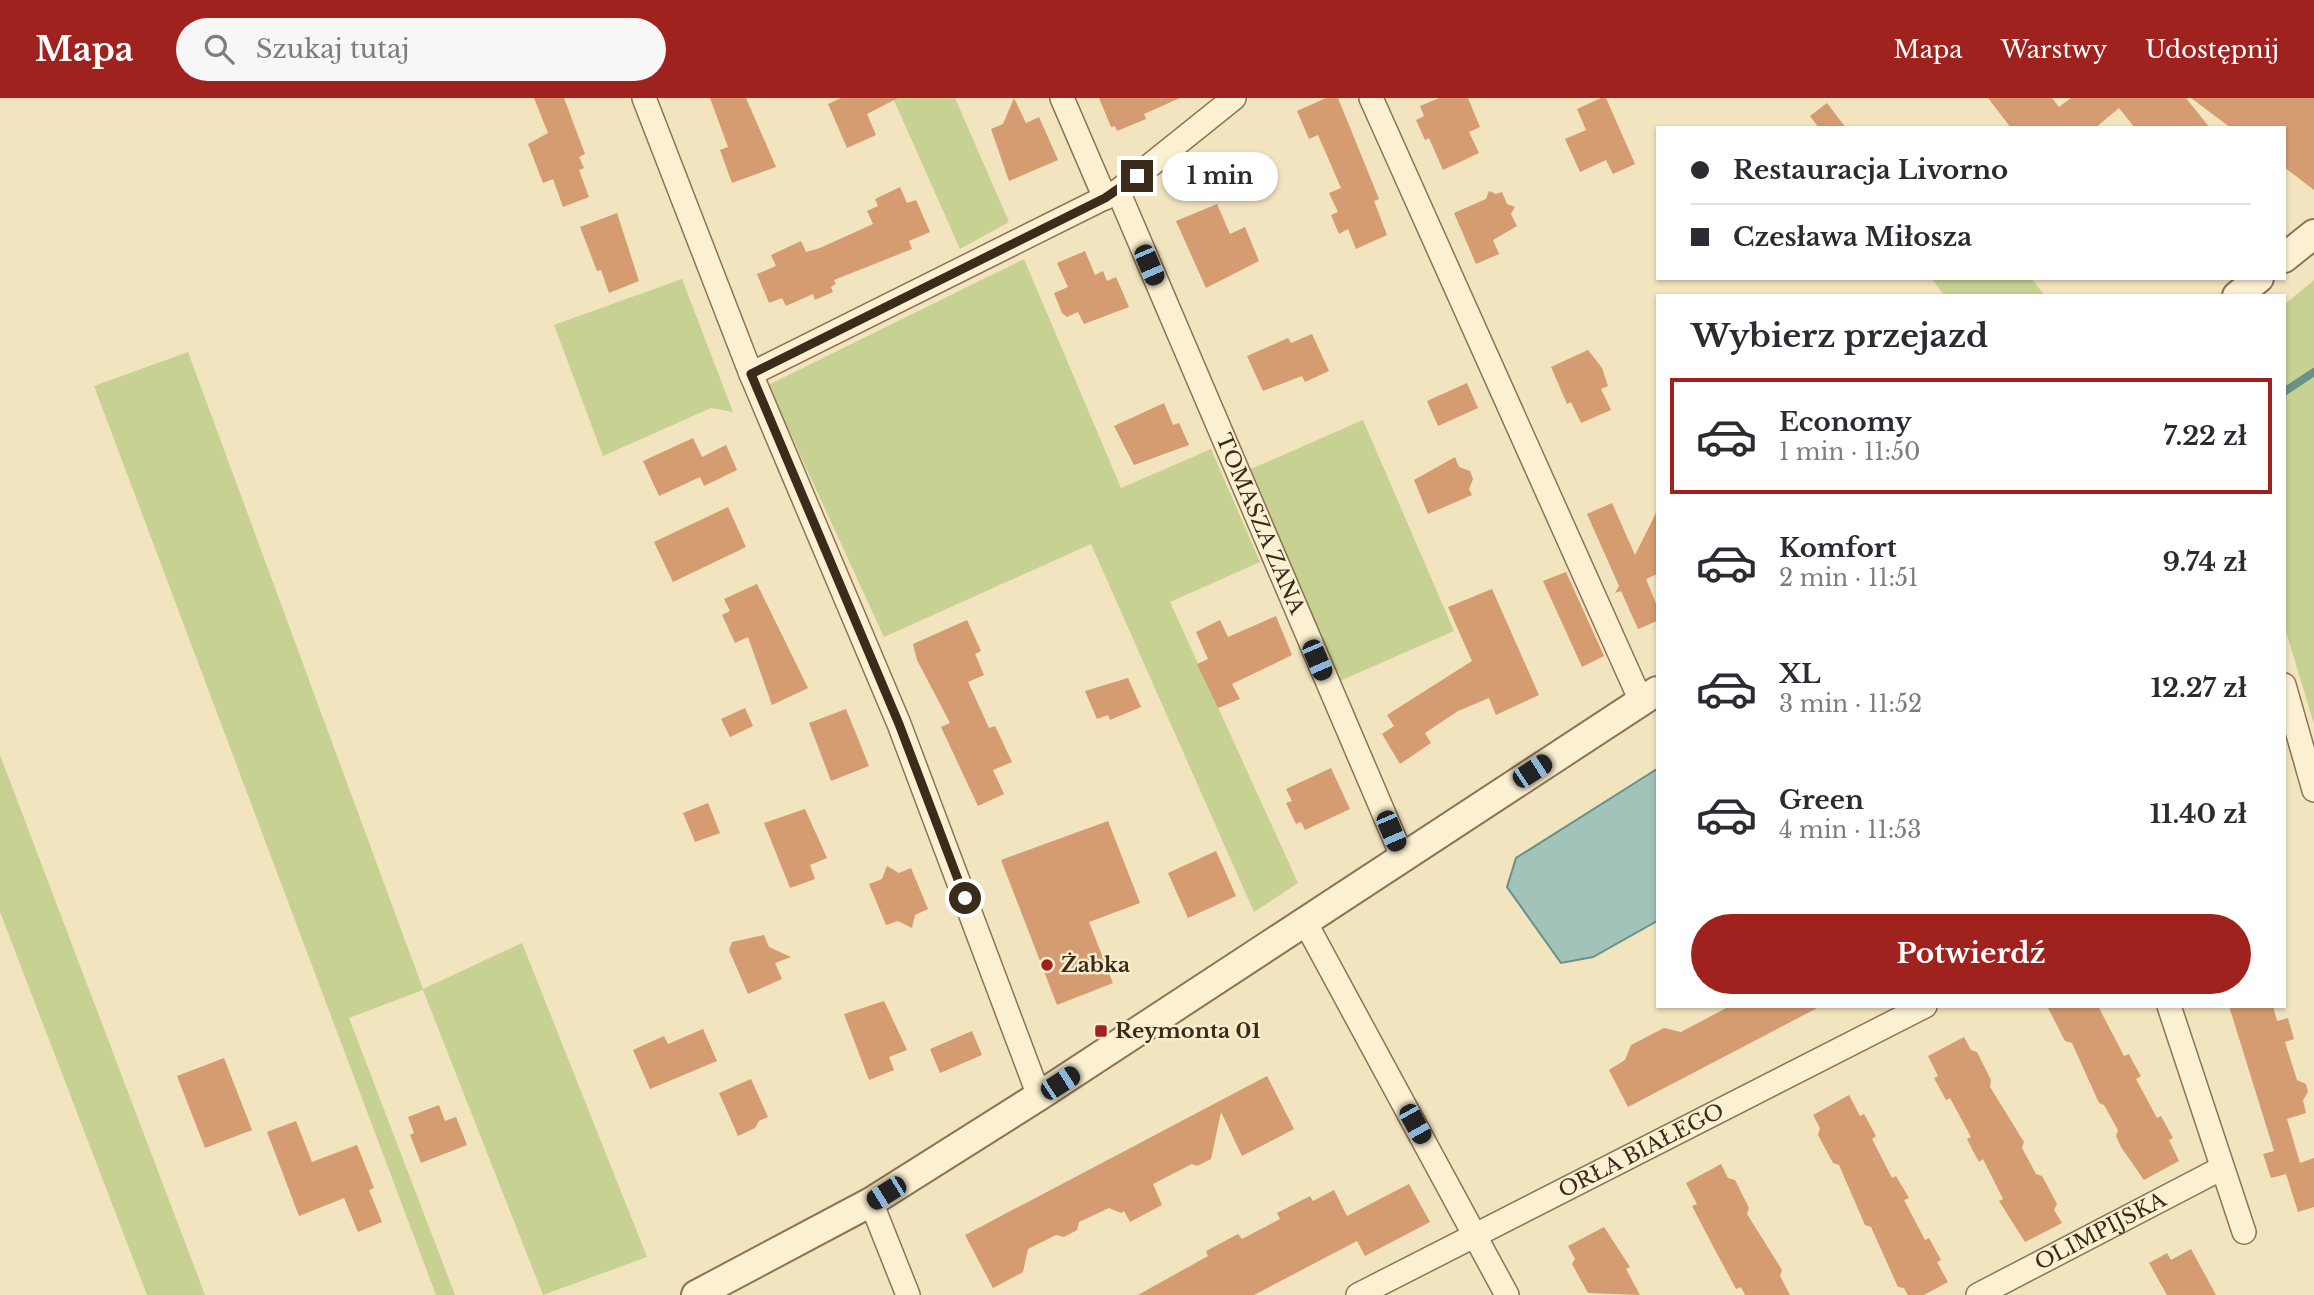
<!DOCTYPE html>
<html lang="pl">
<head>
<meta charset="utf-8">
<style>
  body { margin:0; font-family:"Libre Baskerville",serif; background:#f7f7f7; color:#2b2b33; height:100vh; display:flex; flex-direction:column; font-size:26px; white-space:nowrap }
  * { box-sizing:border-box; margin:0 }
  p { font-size:23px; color:#7c7c81 }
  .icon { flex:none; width:38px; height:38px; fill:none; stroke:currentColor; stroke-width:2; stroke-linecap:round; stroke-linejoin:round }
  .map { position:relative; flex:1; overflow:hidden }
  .details { position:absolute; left:1656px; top:196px; width:630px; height:714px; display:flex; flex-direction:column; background:#fff; border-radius:0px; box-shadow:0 2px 5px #0004 }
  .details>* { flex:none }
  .hud { position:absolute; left:1656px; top:28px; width:630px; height:154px; border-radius:0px; box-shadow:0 2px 5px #0004; display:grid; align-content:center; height:154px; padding:0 35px; background:#fff }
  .end { position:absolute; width:32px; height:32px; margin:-16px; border:9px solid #3a2b1b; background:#fff; box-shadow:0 0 0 4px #fff }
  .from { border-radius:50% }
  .bubble { position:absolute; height:49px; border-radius:24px; background:#fff; box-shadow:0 2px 5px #0004; font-size:23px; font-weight:700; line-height:49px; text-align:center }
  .car { position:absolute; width:21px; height:42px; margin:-21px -10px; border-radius:9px; box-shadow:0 0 5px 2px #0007; background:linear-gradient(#222 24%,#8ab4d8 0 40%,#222 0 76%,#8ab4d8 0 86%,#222 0) }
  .hud b { display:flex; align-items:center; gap:24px; height:66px; font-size:26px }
  .hud b+b { border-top:2px solid #e1e1e2 }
  .hud i { width:18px; height:18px; background:#2b2b33 }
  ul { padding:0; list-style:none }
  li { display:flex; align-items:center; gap:21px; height:116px; margin:0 14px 10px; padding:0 21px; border:4px solid transparent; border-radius:0px }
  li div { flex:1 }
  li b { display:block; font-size:26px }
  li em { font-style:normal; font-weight:700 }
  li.current { border-color:#a0221f }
  li>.icon { width:63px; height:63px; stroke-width:1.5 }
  h2 { padding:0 35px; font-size:32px; line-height:84px }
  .button { display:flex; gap:14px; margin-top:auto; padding:14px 35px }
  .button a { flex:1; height:80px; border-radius:42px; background:#a0221f; color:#fff; font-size:28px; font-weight:700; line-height:80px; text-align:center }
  header { display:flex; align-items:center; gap:42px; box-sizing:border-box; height:98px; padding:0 35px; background:#a0221f; color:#fff }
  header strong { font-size:33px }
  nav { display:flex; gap:38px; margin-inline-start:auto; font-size:24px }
  .search { width:490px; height:63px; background:#f7f7f7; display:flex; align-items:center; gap:18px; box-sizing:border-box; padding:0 24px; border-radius:38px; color:#7c7c81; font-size:26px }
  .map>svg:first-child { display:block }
</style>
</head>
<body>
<header>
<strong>Mapa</strong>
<div class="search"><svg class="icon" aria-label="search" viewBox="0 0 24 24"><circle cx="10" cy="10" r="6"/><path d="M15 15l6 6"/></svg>Szukaj tutaj</div>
<nav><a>Mapa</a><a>Warstwy</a><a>Udostępnij</a></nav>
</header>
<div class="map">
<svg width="2314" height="1197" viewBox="0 0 2314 1197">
  <rect width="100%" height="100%" fill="#f2e4be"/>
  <!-- green -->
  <g fill="#c7d191">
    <path d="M893,0H955L1009,124L960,151Z"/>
    <path d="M1024,161L1121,390L1211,351L1260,464L1170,504L1298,785L1254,814L1091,446L884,539L768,287Z"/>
    <path d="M1931,180H2031L2045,198H1945Z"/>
    <path d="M682,181L733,314L711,310L603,358L554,227Z"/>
    <path d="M2314,182V626L2284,527V207Z"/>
    <path d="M188,254L423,891L522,845L647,1159L543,1197L423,892L349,920L455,1197H436L94,288Z"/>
    <path d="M1363,322L1454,533L1335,585L1244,374Z"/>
    <path d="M0,657L205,1197H147L0,814Z"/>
  </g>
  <!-- water -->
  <path fill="#a2c3ba" stroke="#689188" stroke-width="2" d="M1657,671V823L1593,859L1561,865L1507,789L1516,760Z"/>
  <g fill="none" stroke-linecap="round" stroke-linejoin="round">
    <!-- stream -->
    <path stroke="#689188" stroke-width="8" d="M2284,294L2314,274"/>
  </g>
  <!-- building -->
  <g fill="#d49c70">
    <path d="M534,0H564L585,56L579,59L584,70L579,72L589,99L563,109L553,81L543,85L528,46L548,35Z"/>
    <path d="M710,0H746L776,69L732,85L720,52L728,49Z"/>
    <path d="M841,0H898L867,16L876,37L847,50L828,6Z"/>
    <path d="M1014,0L1026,25L1039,19L1058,62L1009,83L991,31L1003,26Z"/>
    <path d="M1099,0H1180L1144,16L1146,21L1117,33L1115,28L1111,29Z"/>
    <path d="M1326,0H1338L1379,101L1374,103L1387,137L1356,151L1348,131L1339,136L1331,117L1338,114L1329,95L1341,90L1318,37L1309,41L1297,13Z"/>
    <path d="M1439,0H1468L1480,29L1469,34L1479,55L1443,72L1429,40L1425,42L1416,22L1424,18L1420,8Z"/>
    <path d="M1601,0H1606L1635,66L1613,76L1606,62L1580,74L1565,41L1586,32L1577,11Z"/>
    <path d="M1988,0H2052L2059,9L2071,0H2186L2210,30H2135L2119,10L2095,30H2011Z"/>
    <path d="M2191,0H2314V92L2284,69V30H2231Z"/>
    <path d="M1827,5L1846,30H1819L1810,18Z"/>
    <path d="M900,89L907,105L916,102L930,134L909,143L912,151L834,182L836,186L831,189L833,194L815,202L813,196L786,208L782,200L769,205L757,176L776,168L771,157L801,143L806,154L820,150L873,126L867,113L878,108L875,101Z"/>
    <path d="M1489,93L1496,96L1502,94L1507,106L1515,109L1511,116L1517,128L1493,142L1499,156L1476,166L1454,115L1486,101Z"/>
    <path d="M1217,106L1230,136L1245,129L1259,163L1206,190L1176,123Z"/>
    <path d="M617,115L639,183L609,195L601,172L597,173L580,129Z"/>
    <path d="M1085,153L1095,177L1103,173L1107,183L1116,179L1129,209L1084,226L1078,214L1067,219L1062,215L1054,195L1068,189L1057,165Z"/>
    <path d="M1312,236L1329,273L1305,284L1302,278L1263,293L1247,258L1288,240L1291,245Z"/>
    <path d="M1588,252L1602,270L1608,288L1601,291L1611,312L1581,325L1571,304L1567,306L1551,269Z"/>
    <path d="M1467,285L1478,310L1438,328L1427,303Z"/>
    <path d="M1164,305L1173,327L1179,325L1189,347L1134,367L1114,328Z"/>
    <path d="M693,340L702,359L726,347L737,372L704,388L700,379L659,398L643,363Z"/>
    <path d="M1455,359L1459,369L1470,373L1473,381L1469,391L1472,397L1428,416L1414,382Z"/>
    <path d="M1612,405L1635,457L1657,413V476L1646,481L1657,508V523L1638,531L1621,493L1615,495L1619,488L1587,416Z"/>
    <path d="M728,409L746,449L673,484L654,444Z"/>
    <path d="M1566,474L1604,558L1582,569L1543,483Z"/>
    <path d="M757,486L808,590L772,607L748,539L735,545L722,517L730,513L724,501Z"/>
    <path d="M1492,491L1539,597L1496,617L1489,600L1458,613L1425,635L1431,645L1400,666L1382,636L1394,628L1387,617L1472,563L1448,509Z"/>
    <path d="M1276,518L1292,557L1232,586L1240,601L1218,610L1197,566L1208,561L1196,534L1220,522L1228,539Z"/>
    <path d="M967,522L981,553L975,556L984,577L968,584L989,630L995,628L1012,664L993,672L1004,696L978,708L941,629L950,625L917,562L913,546Z"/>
    <path d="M1128,580L1141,609L1110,622L1108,617L1097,621L1085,593Z"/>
    <path d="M745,610L753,628L730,639L721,621Z"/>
    <path d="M846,611L869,668L831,683L809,625Z"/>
    <path d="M1331,670L1350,711L1305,732L1301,724L1296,726L1286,705L1292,703L1286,691Z"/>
    <path d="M708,705L720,735L695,744L683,715Z"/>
    <path d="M805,711L827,760L810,767L815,781L790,790L764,725Z"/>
    <path d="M1108,723L1140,805L1089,824L1113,885L1057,907L1001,762Z"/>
    <path d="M1216,753L1236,798L1188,820L1168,775Z"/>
    <path d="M887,768L899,775L911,770L928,811L915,817L912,830L898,823L886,827L869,786L882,781Z"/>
    <path d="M764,837L769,849L791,859L775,865L782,881L748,896L729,852L732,844Z"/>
    <path d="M884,903L907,952L889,959L894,972L869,982L844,916Z"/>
    <path d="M1730,908H1821L1628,1009L1609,972L1625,962L1631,947L1664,930L1681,934Z"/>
    <path d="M2047,908H2098L2124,958L2129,956L2134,966L2141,978L2136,981L2157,1020L2161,1018L2173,1040L2169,1042L2179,1063L2144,1082L2121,1049L2116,1038L2118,1032L2104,1007L2099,1005L2072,945L2065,943Z"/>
    <path d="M2229,908H2273L2277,923L2288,920L2294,941L2285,944L2297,982L2306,986L2308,994L2303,1002L2306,1015L2287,1021L2300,1065L2314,1060V1109L2298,1114L2286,1076L2271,1080L2263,1056L2274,1053Z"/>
    <path d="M703,931L717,963L650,991L633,952L664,938L668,946Z"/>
    <path d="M972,933L982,957L940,975L930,951Z"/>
    <path d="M1964,939L1971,952L1977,954L1991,982L1990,989L2024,1044L2022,1050L2036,1076L2042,1078L2057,1106L2054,1112L2062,1125L2025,1144L1999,1103L2003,1101L1983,1061L1979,1064L1973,1053L1967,1041L1971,1039L1950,1000L1946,1002L1934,980L1938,978L1928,958Z"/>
    <path d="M224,960L252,1032L205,1050L177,978Z"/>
    <path d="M1267,978L1294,1031L1242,1058L1221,1014L1211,1061L1197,1068L1192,1066L1153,1086L1162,1107L1130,1124L1124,1113L1121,1115L1109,1110L1079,1124L1077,1132L1064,1139L1056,1137L1028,1151L1023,1174L993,1190L965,1137Z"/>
    <path d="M751,981L768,1019L759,1023L755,1030L738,1038L719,995Z"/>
    <path d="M1849,997L1860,1018L1864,1016L1876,1038L1872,1041L1892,1080L1896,1078L1909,1100L1904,1102L1925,1142L1929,1140L1941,1162L1937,1164L1948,1184L1924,1197H1908L1904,1190L1898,1189L1871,1129L1865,1127L1839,1067L1833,1065L1818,1037L1820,1030L1813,1017Z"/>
    <path d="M439,1007L445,1023L456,1019L467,1047L421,1065L410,1037L414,1035L408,1019Z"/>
    <path d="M296,1023L312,1064L357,1047L374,1090L369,1092L382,1124L358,1134L344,1100L299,1118L267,1034Z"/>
    <path d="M1721,1066L1728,1080L1735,1082L1749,1110L1747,1116L1782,1172L1780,1178L1790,1197H1745L1741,1189L1736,1191L1714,1150L1692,1108L1697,1106L1686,1085Z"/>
    <path d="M1409,1086L1430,1124L1365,1158L1357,1143L1254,1197H1138L1208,1158L1206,1153L1238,1136L1242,1141L1280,1121L1277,1115L1310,1098L1313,1103L1334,1092L1347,1118Z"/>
    <path d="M1604,1129L1630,1169L1626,1171L1640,1197L1588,1195L1572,1166L1575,1161L1568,1148Z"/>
    <path d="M2191,1151L2216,1197H2167L2149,1165L2167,1155L2171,1162Z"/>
  </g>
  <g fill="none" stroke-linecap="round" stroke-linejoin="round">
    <defs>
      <g id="minor">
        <path d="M644,0L751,276L899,626L1039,998"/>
        <path d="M1062,0L1105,100"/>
        <path d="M1371,0L1641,603"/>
        <path id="s1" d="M1118,93L1402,758"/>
        <path d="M751,276L1118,93L1234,0"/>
        <path d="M2284,587L2314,692"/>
        <path d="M1304,822L1507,1197"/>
        <path d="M2169,908L2244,1134"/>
        <path d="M871,1104L908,1197"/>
        <path id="s2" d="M1358,1197L1925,908"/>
        <path id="s3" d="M1978,1197L2222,1070"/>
      </g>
      <g id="tertiary">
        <path d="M2284,160L2314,136"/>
        <path d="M2237,198L2259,180"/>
        <path d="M696,1197L871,1104L1039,998L1657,593"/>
      </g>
    </defs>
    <!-- minor casing -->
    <use href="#minor" stroke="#8c7455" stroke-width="26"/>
    <!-- tertiary casing -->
    <use href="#tertiary" stroke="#8c7455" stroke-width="32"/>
    <!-- minor -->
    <use href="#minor" stroke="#fcf0d2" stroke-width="23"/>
    <!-- tertiary -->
    <use href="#tertiary" stroke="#fcf0d2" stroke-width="28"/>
  </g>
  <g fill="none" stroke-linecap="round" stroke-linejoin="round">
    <!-- route -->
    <path stroke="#3a2b1b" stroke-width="9" d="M965,800L899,626L751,276L1105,100L1137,78"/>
  </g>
  <!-- markers -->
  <g fill="#a0221f" stroke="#f9edce" stroke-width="2.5">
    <circle cx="1047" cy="867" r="7"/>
    <rect x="1094" y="926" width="14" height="14" rx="3.5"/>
  </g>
  <g text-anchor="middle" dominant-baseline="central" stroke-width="5" stroke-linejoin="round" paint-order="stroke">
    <!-- street labels -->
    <g font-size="21" fill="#3a2b1b" stroke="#f9edce">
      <text stroke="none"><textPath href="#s1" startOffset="362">TOMASZA ZANA</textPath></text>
      <text stroke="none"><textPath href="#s2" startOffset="318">ORŁA BIAŁEGO</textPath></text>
      <text stroke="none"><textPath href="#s3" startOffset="138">OLIMPIJSKA</textPath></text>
    </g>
    <!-- poi labels -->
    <g font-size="21" font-weight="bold" fill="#3a2b1b" stroke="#f9edce" text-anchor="start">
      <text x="1061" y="867">Żabka</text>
      <text x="1115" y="933">Reymonta 01</text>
    </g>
  </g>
</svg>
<i class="end from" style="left:965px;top:800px"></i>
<i class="end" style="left:1137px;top:78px"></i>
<div class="bubble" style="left:1162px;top:54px;width:116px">1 min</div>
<i class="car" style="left:1149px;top:167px;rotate:157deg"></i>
<i class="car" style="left:1317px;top:562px;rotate:157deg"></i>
<i class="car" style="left:1532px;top:673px;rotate:57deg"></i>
<i class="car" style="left:1391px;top:733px;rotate:157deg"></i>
<i class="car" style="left:1060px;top:985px;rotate:57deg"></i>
<i class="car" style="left:1415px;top:1026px;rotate:151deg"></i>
<i class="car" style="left:886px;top:1095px;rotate:238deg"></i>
<div class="hud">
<b><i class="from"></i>Restauracja Livorno</b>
<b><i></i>Czesława Miłosza</b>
</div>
<section class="details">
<h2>Wybierz przejazd</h2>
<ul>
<li class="current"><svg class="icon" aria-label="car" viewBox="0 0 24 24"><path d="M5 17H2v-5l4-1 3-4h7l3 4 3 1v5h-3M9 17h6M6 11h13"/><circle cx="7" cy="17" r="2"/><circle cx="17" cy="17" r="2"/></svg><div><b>Economy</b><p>1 min · 11:50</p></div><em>7.22 zł</em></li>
<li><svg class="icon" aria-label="car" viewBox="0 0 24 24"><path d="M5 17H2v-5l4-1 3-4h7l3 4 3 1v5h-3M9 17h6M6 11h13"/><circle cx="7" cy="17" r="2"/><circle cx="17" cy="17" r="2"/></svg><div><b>Komfort</b><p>2 min · 11:51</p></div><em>9.74 zł</em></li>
<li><svg class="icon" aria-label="car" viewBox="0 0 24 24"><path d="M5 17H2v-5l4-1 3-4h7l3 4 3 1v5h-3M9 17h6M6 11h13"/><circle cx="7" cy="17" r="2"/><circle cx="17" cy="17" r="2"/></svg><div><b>XL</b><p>3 min · 11:52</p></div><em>12.27 zł</em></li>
<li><svg class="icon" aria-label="car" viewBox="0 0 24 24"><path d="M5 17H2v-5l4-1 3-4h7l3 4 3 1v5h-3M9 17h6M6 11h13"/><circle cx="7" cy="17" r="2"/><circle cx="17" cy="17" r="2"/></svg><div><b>Green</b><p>4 min · 11:53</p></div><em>11.40 zł</em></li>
</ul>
<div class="button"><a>Potwierdź</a></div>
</section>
</div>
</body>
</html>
